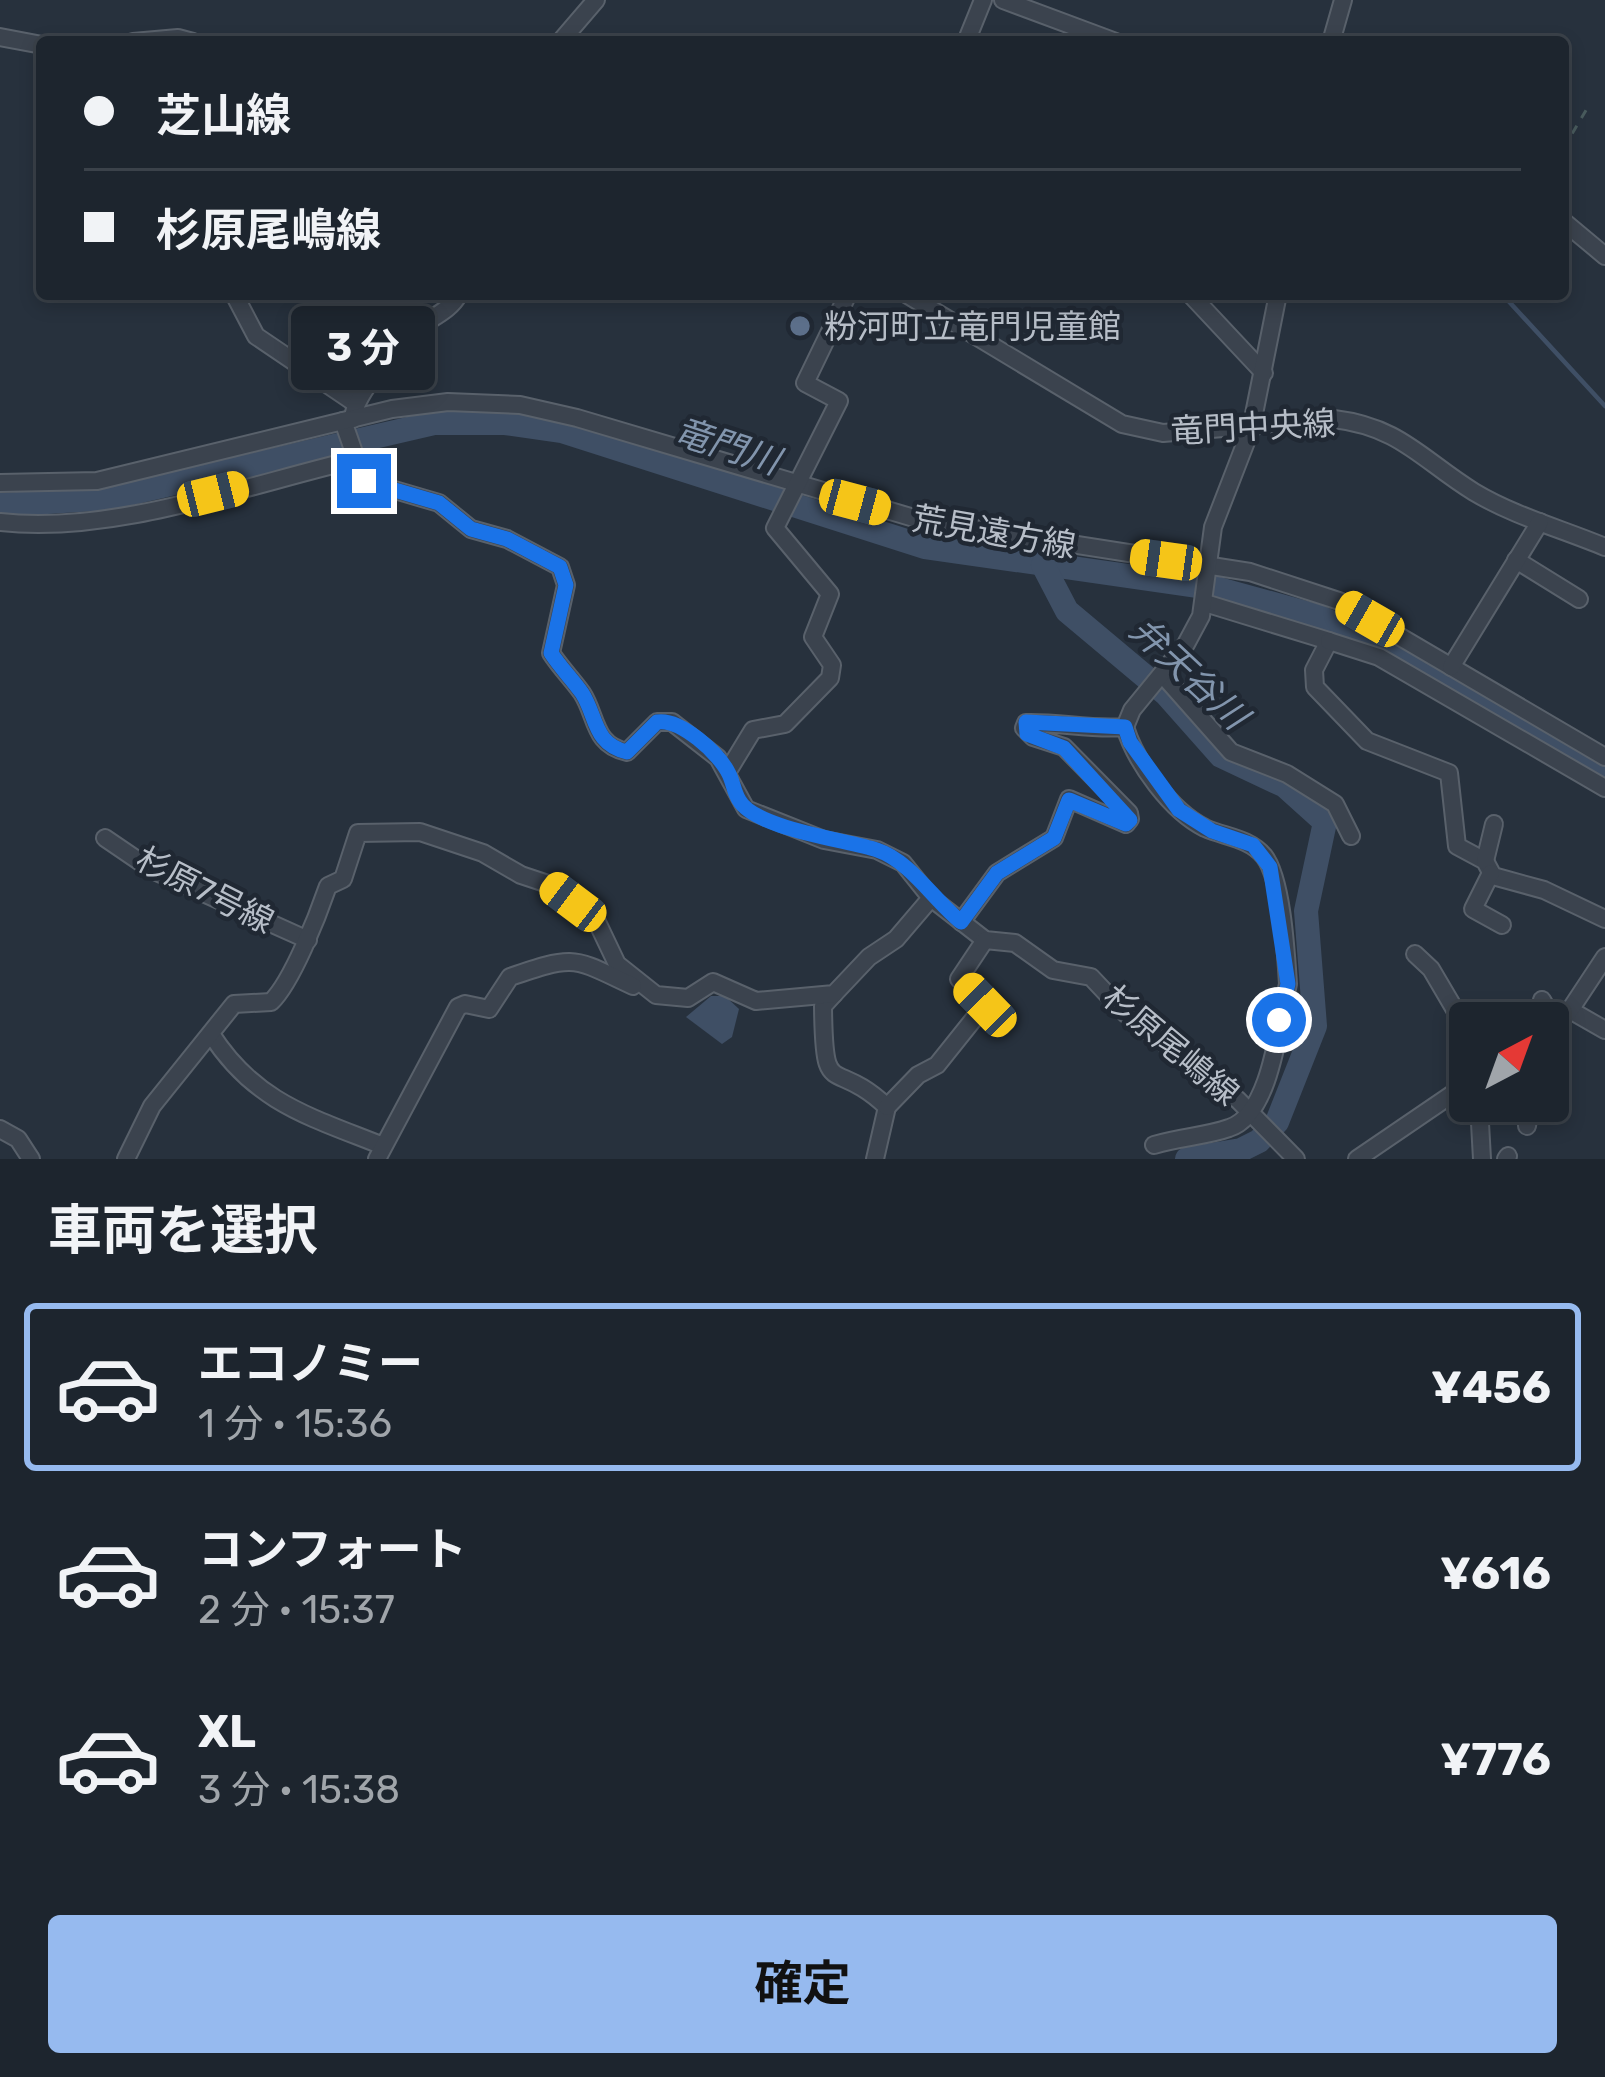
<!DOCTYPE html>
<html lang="ja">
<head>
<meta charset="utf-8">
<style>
  body { margin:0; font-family:Rubik,"Noto Sans JP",sans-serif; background:#2a313a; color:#f1f3f6; height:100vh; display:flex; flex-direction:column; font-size:45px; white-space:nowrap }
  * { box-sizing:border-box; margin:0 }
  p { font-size:39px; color:#a0a5aa }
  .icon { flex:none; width:66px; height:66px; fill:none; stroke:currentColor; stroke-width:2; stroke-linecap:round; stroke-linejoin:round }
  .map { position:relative; height:1159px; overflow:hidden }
  .side { display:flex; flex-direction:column; background:#1d252e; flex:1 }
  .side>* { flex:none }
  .guide { position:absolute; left:36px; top:36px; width:1533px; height:264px; border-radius:12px; box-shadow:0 6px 18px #0003,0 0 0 3px #3b424a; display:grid; align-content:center; height:264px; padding:0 48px; background:#1d252e }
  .needle { width:78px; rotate:41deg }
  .fabs { position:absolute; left:1449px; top:1002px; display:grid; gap:24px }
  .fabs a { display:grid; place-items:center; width:120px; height:120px; border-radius:12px; background:#1d252e; box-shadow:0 6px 18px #0003,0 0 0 3px #3b424a; font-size:60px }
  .end { position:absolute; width:54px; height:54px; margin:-27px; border:15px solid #1a73e8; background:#fff; box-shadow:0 0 0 6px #fff }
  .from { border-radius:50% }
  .bubble { position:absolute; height:84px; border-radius:12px; background:#1d252e; box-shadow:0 6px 18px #0003,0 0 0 3px #3b424a; font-size:39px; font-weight:700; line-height:84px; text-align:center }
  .car { position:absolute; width:36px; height:72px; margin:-36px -18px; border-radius:15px; box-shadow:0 0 9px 3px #0007; background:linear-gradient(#f5c518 24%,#345 0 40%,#f5c518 0 76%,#345 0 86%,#f5c518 0) }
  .guide b { display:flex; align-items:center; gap:42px; height:114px; font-size:45px }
  .guide b+b { border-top:3px solid #3b424a }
  .guide i { width:30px; height:30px; background:#f1f3f6 }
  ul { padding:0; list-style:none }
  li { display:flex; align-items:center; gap:36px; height:168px; margin:0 24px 18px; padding:0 24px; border:6px solid transparent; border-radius:12px }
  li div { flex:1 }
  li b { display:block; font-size:45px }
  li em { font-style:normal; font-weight:700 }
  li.active { border-color:#96baef }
  li>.icon { width:108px; height:108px; stroke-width:1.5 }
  h2 { padding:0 48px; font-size:54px; line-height:144px }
  .cta { display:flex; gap:24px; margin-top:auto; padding:24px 48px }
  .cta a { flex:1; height:138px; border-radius:12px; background:#96baef; color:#111; font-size:48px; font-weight:700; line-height:138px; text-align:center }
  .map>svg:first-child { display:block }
</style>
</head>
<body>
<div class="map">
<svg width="1605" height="1159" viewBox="0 0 1605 1159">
  <rect width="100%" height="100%" fill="#27313d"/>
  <!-- water -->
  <path fill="#3f4f65" d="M711,996H725L739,1009L732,1037L722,1044L686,1017Z"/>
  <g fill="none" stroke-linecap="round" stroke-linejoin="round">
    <!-- stream -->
    <g stroke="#3f4f65" stroke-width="4.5">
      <path d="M1117,35L1134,42"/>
      <path d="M1502,294L1605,406"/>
    </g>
    <!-- river -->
    <g stroke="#3f4f65" stroke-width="24">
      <path d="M0,505L110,498L434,423H505L562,431L925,547L1219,589L1317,616L1360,635L1605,777"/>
      <path d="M1043,565L1067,611L1166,694L1221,756L1285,786L1325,822L1306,911L1315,1026L1277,1122L1259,1141L1241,1150L1187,1159"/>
    </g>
    <defs>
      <g id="street">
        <path d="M1003,0L1116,42"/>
        <path d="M0,37L42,45"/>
        <path d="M133,42L178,38L193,42"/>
        <path d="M560,42L596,0"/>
        <path d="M966,42L983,0"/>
        <path d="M1331,42L1343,0"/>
        <path d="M1563,221L1605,256"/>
        <path d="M234,294L256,336L355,403"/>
        <path d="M906,294L1122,424L1163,433L1334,419C1400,427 1421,459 1474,492C1514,516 1562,529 1605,547"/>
        <path d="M1190,294L1264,373"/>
        <path d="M353,419C353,395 402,340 422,325C436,315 450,310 459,294"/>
        <path d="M343,421L364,481L439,503L471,529L507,539L560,567L566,585L551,653C560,667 572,679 582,693C597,716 593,745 627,752L657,722H672L718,758L746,809L824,840L877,850L903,863L931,898L985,940L1015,943L1053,970L1091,977L1125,1013L1238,1100L1296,1159"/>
        <path d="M0,483L97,481L392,409L448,402L520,405L577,418L924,521L1250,572L1339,601L1605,757"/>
        <path d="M0,522C111,535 244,486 353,460"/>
        <path d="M1516,560L1579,599"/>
        <path d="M1205,603L1329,641L1314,670L1315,687L1367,741L1449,773L1457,846L1485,861L1493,876L1544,890L1605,919"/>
        <path d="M1329,641L1379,657L1605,788"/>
        <path d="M1451,667L1540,522"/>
        <path d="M1162,674L1231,752L1287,774L1335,804L1351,836"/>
        <path d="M1125,727C1136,763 1171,811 1205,828C1225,837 1249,838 1264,856C1282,879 1286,953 1288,984C1279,1023 1271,1115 1229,1128C1207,1136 1180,1137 1154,1145"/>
        <path d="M728,771L753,730L785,724L830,678L832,665L813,637L830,594L775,528L839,401L805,383L848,294"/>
        <path d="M105,838L152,870L308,940"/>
        <path d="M1485,861L1494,824"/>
        <path d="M1491,873L1473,909L1502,925"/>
        <path d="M961,922L997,873L1054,838L1069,799L1126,824L1130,819L1129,813L1064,747L1033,737L1024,728L1026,723C1060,722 1091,730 1125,727L1132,710L1186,644L1201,616L1213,527L1251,429L1278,294"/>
        <path d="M1415,954L1431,969L1461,1020L1469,1082"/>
        <path d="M834,994L823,1006C824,1104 832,1055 887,1107L875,1159"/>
        <path d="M1542,1000L1556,1024"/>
        <path d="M1570,1010L1605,1030"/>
        <path d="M1548,1029L1570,1010L1605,957"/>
        <path d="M211,1034C255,1103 311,1117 383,1146"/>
        <path d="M1462,1087L1480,1123L1482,1159"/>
        <path d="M887,1107L918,1075L937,1065L985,1005L959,979L985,940"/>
        <path d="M1527,1126L1531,1101"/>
        <path d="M0,1129L18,1139L31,1159"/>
        <path d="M126,1159L152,1106L234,1004L271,1002C292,982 318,915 328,886L343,879L358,833L420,832L483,853L521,875L548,884L597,922L617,964L656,995L688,998L713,982L756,1001L834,994L869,957L896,939L931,898"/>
        <path d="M377,1159L458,1007L465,1004L489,1009L510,977C577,954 573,958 633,986"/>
        <path d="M1357,1159L1470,1082"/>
        <path d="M1506,1159L1508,1156"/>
      </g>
    </defs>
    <!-- street casing -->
    <use href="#street" stroke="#59616b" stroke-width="20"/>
    <!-- path -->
    <path stroke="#495b5d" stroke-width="3" stroke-dasharray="9 9" stroke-linecap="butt" d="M1563,149L1588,107"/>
    <!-- street -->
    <use href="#street" stroke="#3b434e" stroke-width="16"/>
  </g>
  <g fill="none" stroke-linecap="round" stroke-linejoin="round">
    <!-- route -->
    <path stroke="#1a73e8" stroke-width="15" d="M364,481L439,503L471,529L507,539L560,567L566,585L551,653C560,667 572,679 582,693C597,716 593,744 627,752L657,722C680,718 719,753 729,774C733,782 734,792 739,800C755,829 848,840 877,850C910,861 933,899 961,922L997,873L1054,838L1069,800L1126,824L1130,820L1064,748L1027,734L1026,722L1125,727L1130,742L1179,810L1212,831L1253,845L1270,867L1288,984L1279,1020"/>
  </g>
  <!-- markers -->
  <circle fill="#5c6f8a" stroke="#202833" stroke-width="4.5" cx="800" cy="326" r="12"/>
  <g text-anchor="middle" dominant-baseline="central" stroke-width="9" stroke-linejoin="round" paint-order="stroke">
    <!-- poi labels -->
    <g font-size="33" fill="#b7bec8" stroke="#202833" text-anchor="start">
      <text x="824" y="326">粉河町立竜門児童館</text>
    </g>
    <!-- street labels -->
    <g font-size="33" fill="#b7bec8" stroke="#202833">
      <text transform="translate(1253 427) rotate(-3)">竜門中央線</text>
      <text transform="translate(994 532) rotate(10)">荒見遠方線</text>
      <text transform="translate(205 890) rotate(27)">杉原7号線</text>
      <text transform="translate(1171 1045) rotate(40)">杉原尾嶋線</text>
    </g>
    <!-- water labels -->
    <g font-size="36" font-style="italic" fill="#8295ad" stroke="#202833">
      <text transform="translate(727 446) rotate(18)">竜門川</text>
      <text transform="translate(1189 673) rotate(43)">弁天谷川</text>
    </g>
  </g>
</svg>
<div class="fabs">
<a><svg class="needle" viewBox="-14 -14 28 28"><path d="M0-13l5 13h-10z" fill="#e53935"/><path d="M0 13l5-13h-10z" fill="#a0a5aa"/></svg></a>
</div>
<i class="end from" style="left:1279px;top:1020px"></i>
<i class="end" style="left:364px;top:481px"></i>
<div class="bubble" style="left:291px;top:306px;width:144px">3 分</div>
<i class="car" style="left:213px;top:494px;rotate:76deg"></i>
<i class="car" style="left:855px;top:502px;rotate:105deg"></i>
<i class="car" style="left:1166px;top:560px;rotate:278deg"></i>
<i class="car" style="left:1370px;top:619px;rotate:300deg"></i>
<i class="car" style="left:573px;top:902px;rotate:307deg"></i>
<i class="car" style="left:985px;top:1005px;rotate:316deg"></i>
<div class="guide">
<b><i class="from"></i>芝山線</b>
<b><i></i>杉原尾嶋線</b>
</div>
</div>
<section class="side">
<h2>車両を選択</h2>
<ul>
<li class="active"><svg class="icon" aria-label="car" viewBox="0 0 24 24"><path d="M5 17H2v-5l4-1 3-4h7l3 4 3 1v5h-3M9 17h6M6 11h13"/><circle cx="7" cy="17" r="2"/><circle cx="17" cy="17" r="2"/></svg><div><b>エコノミー</b><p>1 分 · 15:36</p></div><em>¥456</em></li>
<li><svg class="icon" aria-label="car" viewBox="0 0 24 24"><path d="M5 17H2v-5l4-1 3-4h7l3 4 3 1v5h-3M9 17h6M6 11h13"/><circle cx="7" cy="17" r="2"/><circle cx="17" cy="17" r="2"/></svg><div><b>コンフォート</b><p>2 分 · 15:37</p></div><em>¥616</em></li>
<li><svg class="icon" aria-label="car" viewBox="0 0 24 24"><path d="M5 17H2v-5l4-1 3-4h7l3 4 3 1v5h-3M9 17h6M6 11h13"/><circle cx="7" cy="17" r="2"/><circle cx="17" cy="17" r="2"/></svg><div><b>XL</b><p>3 分 · 15:38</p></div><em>¥776</em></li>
</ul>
<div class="cta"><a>確定</a></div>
</section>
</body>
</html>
